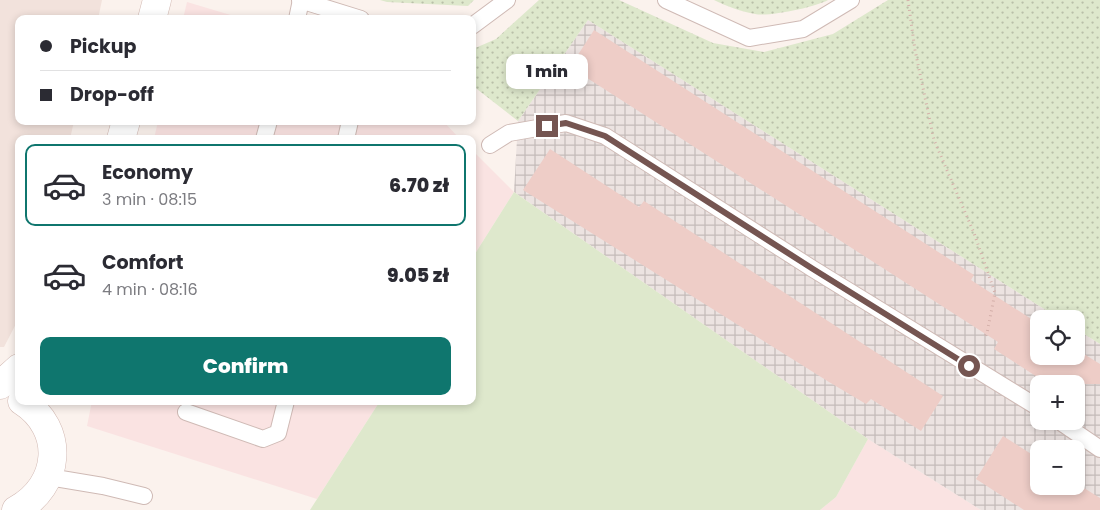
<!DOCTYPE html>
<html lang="en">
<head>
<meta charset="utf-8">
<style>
  body { margin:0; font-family:Poppins,sans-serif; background:#f7f7f7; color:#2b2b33; height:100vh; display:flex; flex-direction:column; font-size:19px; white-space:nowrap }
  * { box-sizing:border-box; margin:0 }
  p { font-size:16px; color:#7c7c81 }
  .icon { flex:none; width:28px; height:28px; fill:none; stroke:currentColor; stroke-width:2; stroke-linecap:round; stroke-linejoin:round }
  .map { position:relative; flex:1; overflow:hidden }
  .sheet { position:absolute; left:15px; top:135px; width:461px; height:270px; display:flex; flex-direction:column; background:#fff; border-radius:10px; box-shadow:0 2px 8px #0003 }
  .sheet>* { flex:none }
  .banner { position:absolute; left:15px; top:15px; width:461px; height:110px; border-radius:10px; box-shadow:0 2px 8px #0003; display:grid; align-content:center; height:110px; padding:0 25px; background:#fff }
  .buttons { position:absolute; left:1030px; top:310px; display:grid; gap:10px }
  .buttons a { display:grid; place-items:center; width:55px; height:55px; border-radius:10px; background:#fff; box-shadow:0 2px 8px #0003; font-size:25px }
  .end { position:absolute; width:22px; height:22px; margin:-11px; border:6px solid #755551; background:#fff; box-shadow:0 0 0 2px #fff }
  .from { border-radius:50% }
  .bubble { position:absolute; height:35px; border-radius:10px; background:#fff; box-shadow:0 2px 8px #0003; font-size:16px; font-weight:800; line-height:35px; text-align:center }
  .banner b { display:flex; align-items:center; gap:18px; height:48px; font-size:19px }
  .banner b+b { border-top:1px solid #e1e1e2 }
  .banner i { width:12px; height:12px; background:#2b2b33 }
  ul { padding:9px 0 0; list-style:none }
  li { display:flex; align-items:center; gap:15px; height:82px; margin:0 10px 8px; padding:0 15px; border:2px solid transparent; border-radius:10px }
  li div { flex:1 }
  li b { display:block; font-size:19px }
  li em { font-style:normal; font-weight:800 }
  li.selected { border-color:#0f766e }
  li>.icon { width:45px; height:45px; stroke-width:1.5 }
  .button { display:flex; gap:10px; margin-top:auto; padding:10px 25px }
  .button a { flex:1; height:58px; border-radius:10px; background:#0f766e; color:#fff; font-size:20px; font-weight:800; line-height:58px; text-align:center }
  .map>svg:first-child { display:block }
</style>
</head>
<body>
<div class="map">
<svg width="1100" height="510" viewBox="0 0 1100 510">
  <defs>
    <pattern id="industrial-grid" width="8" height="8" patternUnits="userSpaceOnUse" patternTransform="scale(1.25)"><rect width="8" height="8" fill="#ece3e1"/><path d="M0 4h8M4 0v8" fill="none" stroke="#c4bbb9"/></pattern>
    <pattern id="grass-dots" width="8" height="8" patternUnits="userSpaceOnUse" patternTransform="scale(1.25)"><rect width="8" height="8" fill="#dee8cc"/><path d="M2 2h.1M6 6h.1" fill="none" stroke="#b9bfa8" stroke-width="1.8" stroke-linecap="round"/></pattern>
  </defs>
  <rect width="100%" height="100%" fill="#fbf2ed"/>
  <!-- residential -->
  <path fill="#f2e2dc" d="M0,0H102L98,19H19V121H74L70,139H19V318L4,347H0Z"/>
  <!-- commercial -->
  <g fill="#fae3e2">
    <path d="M187,2L244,19H183Z"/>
    <path d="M158,121H443L460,139H154Z"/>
    <path d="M473,151L514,192L473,257Z"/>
    <path d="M92,401H380L317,499L87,426Z"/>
    <path d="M868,439L981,510H820L836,497Z"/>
  </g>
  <!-- industrial -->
  <path fill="url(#industrial-grid)" fill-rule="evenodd" d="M588,20L1060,319H1039V356H1076V329L1100,344V510H981L868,439L514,192L518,121ZM1039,384H1076V421H1039ZM1039,449H1076V486H1039Z"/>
  <!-- grass -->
  <g fill="url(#grass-dots)">
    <path d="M380,0H474L468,6L387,2Z"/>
    <path d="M539,0H619L713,43L764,52L833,34L888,0H1100V344L1076,329V319H1060L588,20L518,121L473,86V49L496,39Z"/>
    <path d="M714,0H828C816,7 769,17 755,14C742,12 726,6 714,0Z"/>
  </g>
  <!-- green -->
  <path fill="#dee8cc" d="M514,192L868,439L836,497L820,510H310L380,401H472L473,257Z"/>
  <!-- building -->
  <g fill="#eecdc7">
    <path d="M594,30L974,275L971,280L1039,324V356H1076V349L1100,364V384H1048L994,349L998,342L570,67Z"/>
    <path d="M550,149L639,207L644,201L943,396L921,431L871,399L866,404L829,382L523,190Z"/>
    <path d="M1003,436L1039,459V486H1076V483L1100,498V510H1024L976,479Z"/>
  </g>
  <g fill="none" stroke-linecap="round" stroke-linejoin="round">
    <defs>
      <g id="lane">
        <path d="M300,0L361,19"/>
        <path d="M666,0L749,38L803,29L851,0"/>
        <path d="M297,19L301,0"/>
        <path d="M472,26L507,0"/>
        <path d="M264,139L269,121"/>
        <path d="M346,139L350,121"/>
        <path d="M490,145L509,133L566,123L605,136L813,269L1039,408"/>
        <path d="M186,412L263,439L278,433L286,401"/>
        <path d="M1059,421L1100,449"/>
        <path d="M49,477L103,486L144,496"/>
      </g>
      <g id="secondary">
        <path d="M152,19L157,0"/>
        <path d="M121,139L126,121"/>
        <path d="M0,385L19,368"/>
        <path d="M16,510C61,486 66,429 22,401"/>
      </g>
    </defs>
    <!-- lane casing -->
    <use href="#lane" stroke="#cfbab5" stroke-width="18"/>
    <!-- secondary casing -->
    <use href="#secondary" stroke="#d2b9b3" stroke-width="29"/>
    <!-- path -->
    <path stroke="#d4afa9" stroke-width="3" stroke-dasharray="1 4" stroke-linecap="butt" d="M908,0L915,50L934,140L974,233L995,293L987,333L984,338"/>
    <!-- lane -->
    <use href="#lane" stroke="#fff" stroke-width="16"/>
    <!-- secondary -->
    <use href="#secondary" stroke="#fff" stroke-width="28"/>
  </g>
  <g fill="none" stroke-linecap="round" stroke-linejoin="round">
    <!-- route -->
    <path stroke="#755551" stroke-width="6" d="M547,126L566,123L605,136L813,269L969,366"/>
  </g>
</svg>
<div class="buttons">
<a><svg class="icon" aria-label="locate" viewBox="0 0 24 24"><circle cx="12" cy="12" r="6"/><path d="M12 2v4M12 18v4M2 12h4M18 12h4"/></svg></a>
<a>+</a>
<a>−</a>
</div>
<i class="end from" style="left:969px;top:366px"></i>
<i class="end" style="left:547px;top:126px"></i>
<div class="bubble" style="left:506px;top:54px;width:82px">1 min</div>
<div class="banner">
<b><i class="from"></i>Pickup</b>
<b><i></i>Drop-off</b>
</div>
<section class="sheet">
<ul>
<li class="selected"><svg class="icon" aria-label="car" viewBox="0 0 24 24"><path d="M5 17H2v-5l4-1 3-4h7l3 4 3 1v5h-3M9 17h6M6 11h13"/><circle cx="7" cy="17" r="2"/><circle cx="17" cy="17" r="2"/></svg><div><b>Economy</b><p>3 min · 08:15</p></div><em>6.70 zł</em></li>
<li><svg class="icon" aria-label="car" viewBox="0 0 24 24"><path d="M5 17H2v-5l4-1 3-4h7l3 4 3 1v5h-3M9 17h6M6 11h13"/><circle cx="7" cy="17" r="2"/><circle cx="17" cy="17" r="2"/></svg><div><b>Comfort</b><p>4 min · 08:16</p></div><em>9.05 zł</em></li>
</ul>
<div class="button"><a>Confirm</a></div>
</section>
</div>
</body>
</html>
